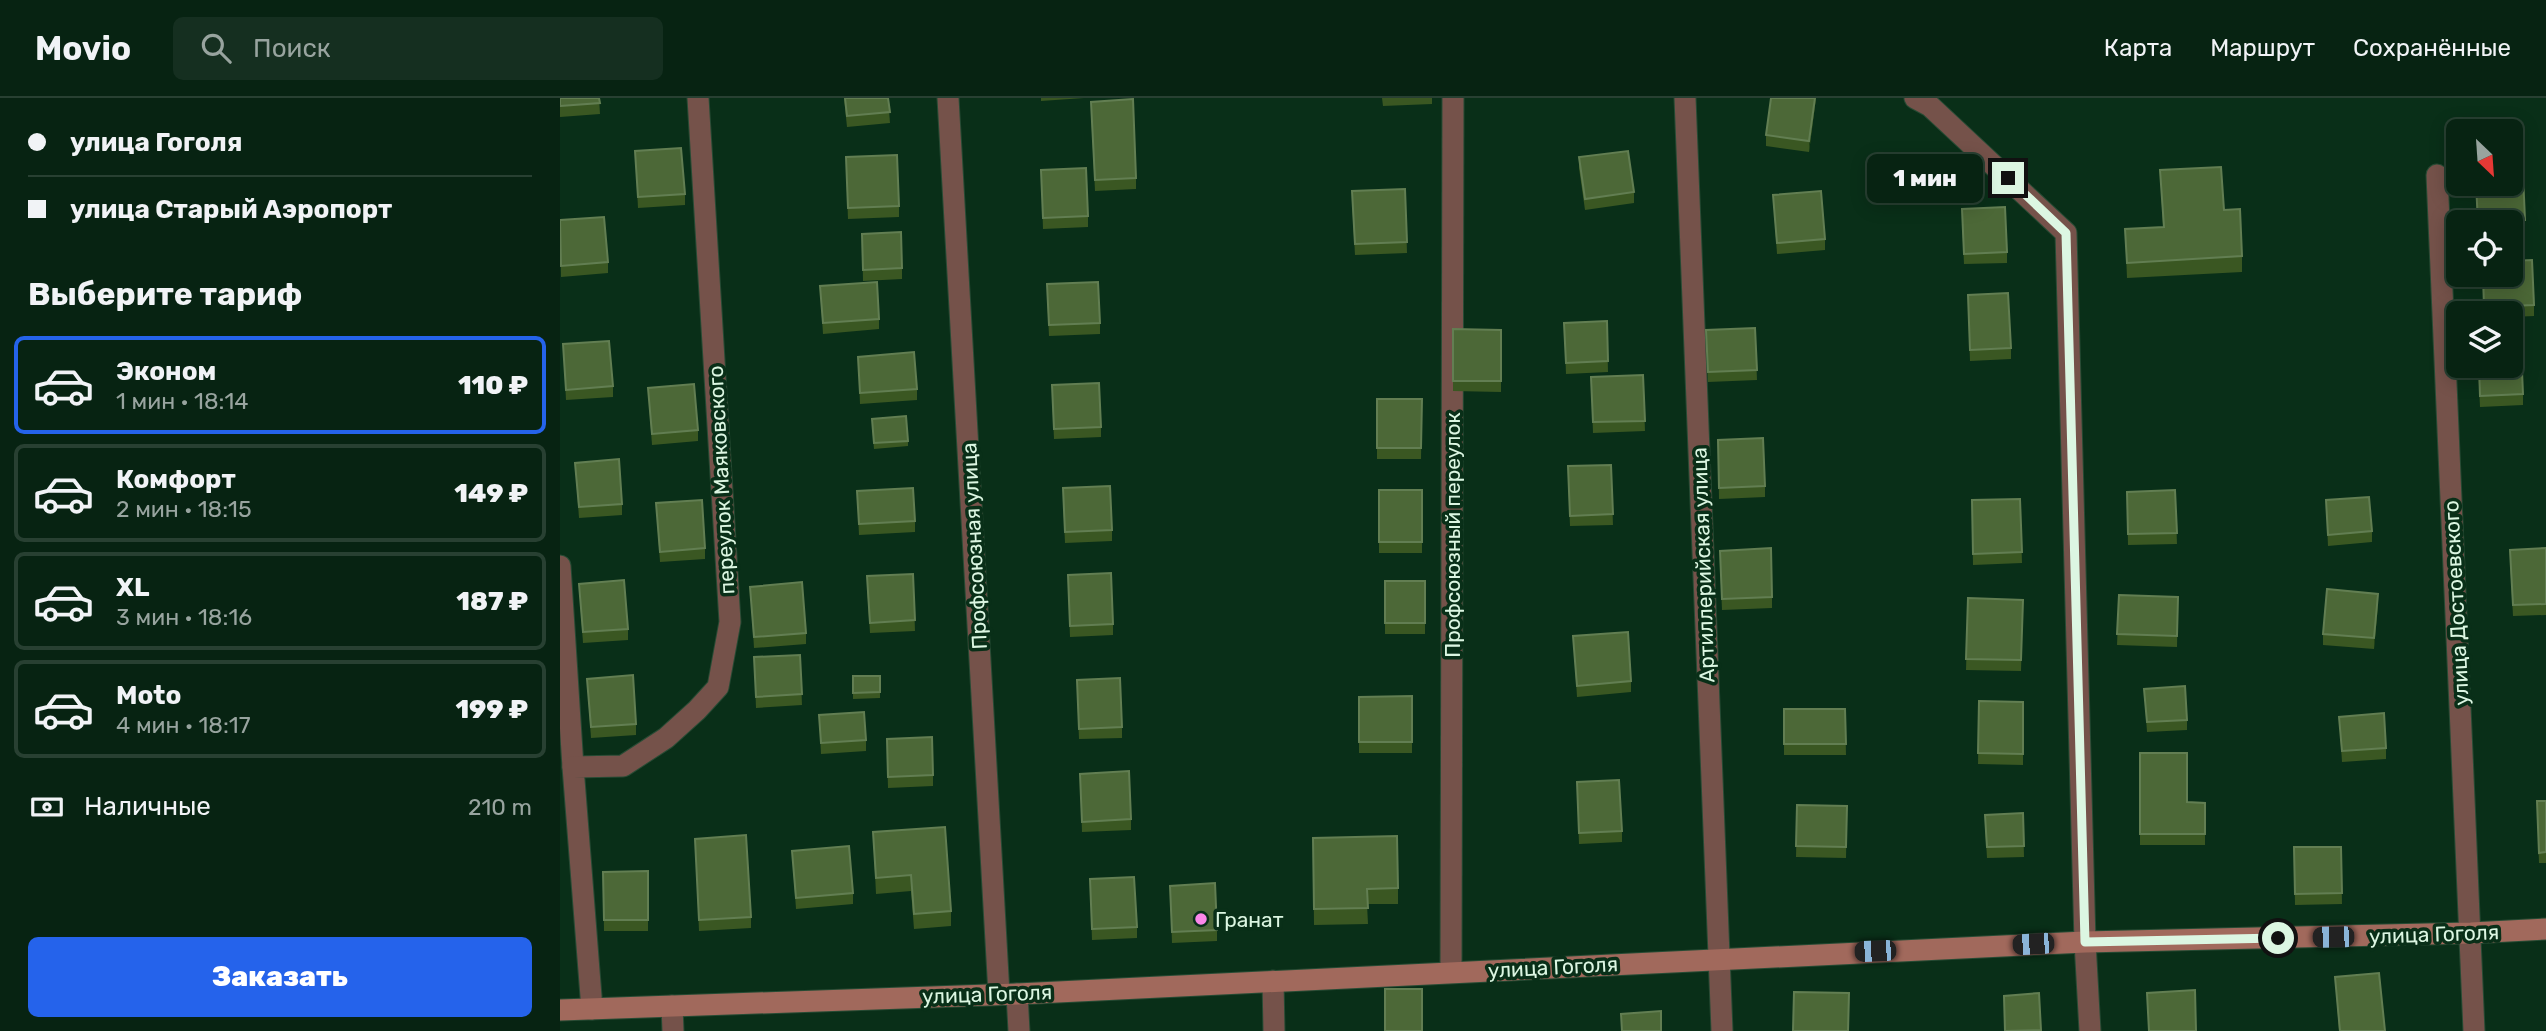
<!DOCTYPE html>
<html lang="ru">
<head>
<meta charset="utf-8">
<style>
  body { margin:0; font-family:Rubik,sans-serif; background:#152f20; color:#f1f3f6; height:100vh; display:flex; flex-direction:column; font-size:26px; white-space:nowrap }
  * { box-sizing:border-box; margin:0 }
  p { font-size:23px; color:#98a49f }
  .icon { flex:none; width:38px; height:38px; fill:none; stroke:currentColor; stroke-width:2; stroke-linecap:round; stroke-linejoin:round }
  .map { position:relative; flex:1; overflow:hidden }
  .sheet { display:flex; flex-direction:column; background:#072312; width:560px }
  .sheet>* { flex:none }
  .top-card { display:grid; align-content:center; height:154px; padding:0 28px; background:#072312 }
  .needle { width:46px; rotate:155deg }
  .controls { position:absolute; left:1886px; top:21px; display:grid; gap:14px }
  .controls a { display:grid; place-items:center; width:77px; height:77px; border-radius:10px; background:#072312; box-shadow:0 4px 18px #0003,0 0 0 2px #284032; font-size:35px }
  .end { position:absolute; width:32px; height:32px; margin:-16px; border:9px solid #dcf6e2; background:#111; box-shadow:0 0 0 4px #111 }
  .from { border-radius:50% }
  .bubble { position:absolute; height:49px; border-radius:10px; background:#072312; box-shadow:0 4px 18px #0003,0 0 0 2px #284032; font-size:23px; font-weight:800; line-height:49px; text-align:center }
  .car { position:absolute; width:21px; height:42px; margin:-21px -10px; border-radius:9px; box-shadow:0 0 5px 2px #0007; background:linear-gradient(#222 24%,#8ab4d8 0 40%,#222 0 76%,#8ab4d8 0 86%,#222 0) }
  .top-card b { display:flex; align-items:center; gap:24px; height:66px; font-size:26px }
  .top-card b+b { border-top:2px solid #284032 }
  .top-card i { width:18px; height:18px; background:#f1f3f6 }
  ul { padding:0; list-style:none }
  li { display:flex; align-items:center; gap:21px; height:98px; margin:0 14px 10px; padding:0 14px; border:4px solid #284032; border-radius:10px }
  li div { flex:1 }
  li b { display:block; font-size:26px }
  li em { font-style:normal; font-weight:800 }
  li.selected { border-color:#2563eb }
  li>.icon { width:63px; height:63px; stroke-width:1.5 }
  h2 { padding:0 28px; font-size:32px; line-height:84px }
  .pay { display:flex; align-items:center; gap:18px; height:77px; padding:0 28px; font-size:26px }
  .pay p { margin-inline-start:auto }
  .button { display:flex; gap:14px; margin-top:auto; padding:14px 28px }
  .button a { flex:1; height:80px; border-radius:10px; background:#2563eb; color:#fff; font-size:28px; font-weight:800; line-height:80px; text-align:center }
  header { display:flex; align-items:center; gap:42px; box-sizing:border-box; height:98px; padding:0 35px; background:#072312; border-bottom:2px solid #284032 }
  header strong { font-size:33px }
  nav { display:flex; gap:38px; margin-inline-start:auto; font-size:24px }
  .search { width:490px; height:63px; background:#152f20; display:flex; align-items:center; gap:18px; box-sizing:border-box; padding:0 24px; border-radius:10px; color:#98a49f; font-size:26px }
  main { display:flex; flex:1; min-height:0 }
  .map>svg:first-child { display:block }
</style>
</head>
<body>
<header>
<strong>Movio</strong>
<div class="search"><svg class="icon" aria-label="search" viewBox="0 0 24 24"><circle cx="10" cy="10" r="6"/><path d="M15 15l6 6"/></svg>Поиск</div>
<nav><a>Карта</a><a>Маршрут</a><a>Сохранённые</a></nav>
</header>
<main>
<section class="sheet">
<div class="top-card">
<b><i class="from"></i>улица Гоголя</b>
<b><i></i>улица Старый Аэропорт</b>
</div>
<h2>Выберите тариф</h2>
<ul>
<li class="selected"><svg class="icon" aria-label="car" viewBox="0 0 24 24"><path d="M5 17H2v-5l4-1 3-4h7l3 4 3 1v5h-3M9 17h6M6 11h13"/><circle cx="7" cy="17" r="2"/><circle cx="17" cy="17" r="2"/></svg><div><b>Эконом</b><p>1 мин · 18:14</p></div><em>110 ₽</em></li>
<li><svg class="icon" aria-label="car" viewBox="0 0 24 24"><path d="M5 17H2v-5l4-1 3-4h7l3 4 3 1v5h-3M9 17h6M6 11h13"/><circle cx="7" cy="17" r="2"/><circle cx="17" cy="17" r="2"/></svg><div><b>Комфорт</b><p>2 мин · 18:15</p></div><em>149 ₽</em></li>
<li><svg class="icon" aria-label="car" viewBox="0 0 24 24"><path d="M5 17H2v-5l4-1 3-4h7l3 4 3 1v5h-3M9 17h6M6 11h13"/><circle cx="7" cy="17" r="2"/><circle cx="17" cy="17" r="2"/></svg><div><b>XL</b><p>3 мин · 18:16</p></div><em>187 ₽</em></li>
<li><svg class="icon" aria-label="car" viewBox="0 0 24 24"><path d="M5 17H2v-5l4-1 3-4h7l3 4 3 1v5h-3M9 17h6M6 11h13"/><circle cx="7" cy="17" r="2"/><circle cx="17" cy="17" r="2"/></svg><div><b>Moto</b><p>4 мин · 18:17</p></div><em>199 ₽</em></li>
</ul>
<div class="pay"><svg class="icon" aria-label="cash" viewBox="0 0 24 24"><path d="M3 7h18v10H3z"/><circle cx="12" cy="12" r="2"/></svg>Наличные<p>210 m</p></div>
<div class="button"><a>Заказать</a></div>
</section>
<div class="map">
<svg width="1986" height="933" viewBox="0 0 1986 933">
  <rect width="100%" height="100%" fill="#092f18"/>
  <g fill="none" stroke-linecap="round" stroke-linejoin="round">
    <defs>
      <g id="minor">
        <path d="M388,0L439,896"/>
        <path d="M1125,0L1162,933"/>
        <path d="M1355,0L1370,8L1506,135L1525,844L1530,933"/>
        <path d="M1877,77L1914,933"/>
        <path d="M0,468L13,669"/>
        <path d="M891,874L893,0"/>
        <path d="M713,883L714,933"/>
        <path d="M457,896L459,933"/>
        <path d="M112,908L113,933"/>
        <path d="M32,911L13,669L63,668L106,640L137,612L158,589L170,524L138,0"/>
      </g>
      <path id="secondary" d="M0,912L457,896L1525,844L1911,835L1986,831"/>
    </defs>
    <!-- minor casing -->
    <use href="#minor" stroke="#274b34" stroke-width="23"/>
    <!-- secondary casing -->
    <use href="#secondary" stroke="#274b34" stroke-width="23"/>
    <!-- minor -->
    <use href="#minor" stroke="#75524a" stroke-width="21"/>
    <!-- secondary -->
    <use href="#secondary" stroke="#a1695c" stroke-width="21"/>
  </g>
  <!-- wall -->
  <g fill="#3a5722">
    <path d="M0,0H39L40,16L0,19Z"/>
    <path d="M284,0H328L330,25L287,29Z"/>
    <path d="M481,0H524L481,3Z"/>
    <path d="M822,0H872V6L823,8Z"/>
    <path d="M1211,0H1256L1249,54L1206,48V37Z"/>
    <path d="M531,14L576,80V91L535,93Z"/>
    <path d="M75,53L125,96V107L78,110Z"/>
    <path d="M1019,59L1074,94V105L1025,112L1019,70Z"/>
    <path d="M286,70L339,108V119L288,121Z"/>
    <path d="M481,72L528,118V129L483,131Z"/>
    <path d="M1600,72L1664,112L1682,158V174L1567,180L1565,131L1603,129Z"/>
    <path d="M1916,86L1965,122V133H1951V124H1917Z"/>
    <path d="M845,91L847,155L795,157L792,104Z"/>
    <path d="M1213,97L1265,141V152L1217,156Z"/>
    <path d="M0,122L48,164V175L1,179Z"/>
    <path d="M1402,122L1447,154V165L1404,166Z"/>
    <path d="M302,136L342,170V181L303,183Z"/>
    <path d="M1922,177L1974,207V218L1951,219V215H1924Z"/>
    <path d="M260,188L319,221V231L263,236Z"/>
    <path d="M487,197L540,225V236L489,238Z"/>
    <path d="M1408,207L1451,250V261L1410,263Z"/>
    <path d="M1047,223L1048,274L1006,276L1004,225Z"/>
    <path d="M1195,230L1197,282L1148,284L1146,232Z"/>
    <path d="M893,231L941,232V294L893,293Z"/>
    <path d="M3,246L53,288V299L6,302Z"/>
    <path d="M298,259L357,291V302L300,306Z"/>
    <path d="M1918,268L1963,296V307L1920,309Z"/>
    <path d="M1083,277L1085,333L1033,335L1031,279Z"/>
    <path d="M88,290L138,332V343L92,347Z"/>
    <path d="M492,298L541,329V339L494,341Z"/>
    <path d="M817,301H862L861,361H817Z"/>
    <path d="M312,327L348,343V348L314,351Z"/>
    <path d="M1158,342L1205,388V399L1159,401Z"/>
    <path d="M15,365L62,406V417L19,420Z"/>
    <path d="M1051,367L1053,427L1010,428L1008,379Z"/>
    <rect x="819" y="392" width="43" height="63"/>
    <path d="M1615,392L1617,446L1568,447L1567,394Z"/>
    <path d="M297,393L355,423V434L299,437Z"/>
    <path d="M503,401L552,432V443L505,445Z"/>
    <path d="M1460,401L1462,465L1413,467L1412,402Z"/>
    <path d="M1766,402L1812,433V444L1768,448Z"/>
    <path d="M96,405L145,450V461L100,464Z"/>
    <path d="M1986,450V517L1953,518L1950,463Z"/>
    <path d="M1160,463L1212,499V510L1162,512Z"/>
    <path d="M353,476L355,533L310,535L307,489Z"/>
    <rect x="825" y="483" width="40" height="53"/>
    <path d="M19,486L68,531V542L23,545Z"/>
    <path d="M508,488L553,526V537L510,539Z"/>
    <path d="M190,489L246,535V546L194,550Z"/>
    <path d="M1559,497L1618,499L1617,549L1557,547Z"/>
    <path d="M1408,500L1463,502L1461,573L1406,572Z"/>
    <path d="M1818,507L1814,551L1763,547V536Z"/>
    <path d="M1013,538L1071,583V594L1017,599Z"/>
    <path d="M240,557L242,607L196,610L194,559Z"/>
    <path d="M293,578H320V600L293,601Z"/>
    <path d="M27,581L76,626V637L31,640Z"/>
    <path d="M1584,591L1627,622V632L1587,634Z"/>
    <path d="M517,593L562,629V640L519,641Z"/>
    <path d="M852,598V655H799V599Z"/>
    <path d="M1419,603L1463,604V667L1418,666Z"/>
    <path d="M1224,611H1285L1286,657H1224Z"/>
    <path d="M259,617L306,642V653L261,656Z"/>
    <path d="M1779,619L1826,650V661L1782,664Z"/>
    <path d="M327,652L373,677V688L328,690Z"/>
    <path d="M1580,655L1627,704L1645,705V747H1580Z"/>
    <path d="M520,676L571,721V732L522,734Z"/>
    <path d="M1017,684L1062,733V744L1019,746Z"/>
    <path d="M1977,703H1986V765H1979Z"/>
    <path d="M1237,707L1287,708L1286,760L1236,759Z"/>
    <path d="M1463,715L1464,759L1427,760L1425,728Z"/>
    <path d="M313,734L391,813V828L354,831L351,793L316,796Z"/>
    <path d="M753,740L838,790V806H807L808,826L754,827Z"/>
    <path d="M135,741L191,819V830L139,833Z"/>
    <path d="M1734,749H1781L1782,806L1735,807Z"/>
    <path d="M232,753L293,795V806L236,811Z"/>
    <path d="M88,773V833H44L43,774Z"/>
    <path d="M530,781L577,829V840L532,842Z"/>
    <path d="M610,788L657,832V843L612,845Z"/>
    <path d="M1775,879L1825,933H1779Z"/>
  </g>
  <!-- shaded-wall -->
  <g fill="#1f4016">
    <path d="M1255,0H1256L1249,54V43Z"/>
    <path d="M1818,496V507L1814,551V540Z"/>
  </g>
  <!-- building -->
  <g fill="#4c6837" stroke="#627e52" stroke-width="2">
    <path d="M0,0H39L40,5L0,8Z"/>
    <path d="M285,0H328L330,14L287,18Z"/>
    <path d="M1211,0H1255L1249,43L1206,37Z"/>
    <path d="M573,1L576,80L535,82L531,4Z"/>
    <path d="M121,50L125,96L78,99L75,53Z"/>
    <path d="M1068,53L1074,94L1025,101L1019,59Z"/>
    <path d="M337,57L339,108L288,110L286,59Z"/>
    <path d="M1661,69L1664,112L1680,111L1682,158L1567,165L1565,131L1604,129L1600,72Z"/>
    <path d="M526,70L528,118L483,120L481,72Z"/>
    <path d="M1963,76L1965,122L1918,124L1916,86H1951V77Z"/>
    <path d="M845,91L847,144L795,146L792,93Z"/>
    <path d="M1261,93L1265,141L1217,145L1213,97Z"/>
    <path d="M1445,109L1447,154L1404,156L1402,111Z"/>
    <path d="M44,119L48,164L1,168L0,122Z"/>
    <path d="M341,134L342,170L303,172L302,136Z"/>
    <path d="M1972,162L1974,207L1924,209L1923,177H1951V163Z"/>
    <path d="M317,184L319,221L263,225L260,188Z"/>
    <path d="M538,184L540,225L489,227L487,186Z"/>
    <path d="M1448,195L1451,250L1410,252L1408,197Z"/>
    <path d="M1047,223L1048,263L1006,265L1004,225Z"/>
    <path d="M1195,230L1197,272L1148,274L1146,232Z"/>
    <path d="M893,231L941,232V283H893Z"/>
    <path d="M49,243L53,288L6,292L3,246Z"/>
    <path d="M1961,250L1963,296L1920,298L1919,268H1951V251Z"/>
    <path d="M354,254L357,291L300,295L298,259Z"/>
    <path d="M1083,277L1085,323L1033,324L1031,279Z"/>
    <path d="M539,285L541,329L494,331L492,287Z"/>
    <path d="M134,286L138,332L92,336L88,290Z"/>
    <path d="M817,301H862L861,350H817Z"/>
    <path d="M346,318L348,343L314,345L312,321Z"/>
    <path d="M1203,340L1205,388L1159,390L1158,342Z"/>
    <path d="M59,361L62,406L19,409L15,365Z"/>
    <path d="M1051,367L1053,416L1010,418L1008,368Z"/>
    <path d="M550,388L552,432L505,434L503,390Z"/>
    <path d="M353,390L355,423L299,426L297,393Z"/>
    <rect x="819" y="392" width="43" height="52"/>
    <path d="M1615,392L1617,435L1568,436L1567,394Z"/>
    <path d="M1809,399L1812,433L1768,437L1766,402Z"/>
    <path d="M1460,401L1462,454L1413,456L1412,402Z"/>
    <path d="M142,402L145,450L100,454L96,405Z"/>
    <path d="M1211,450L1212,499L1162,501L1160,453Z"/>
    <path d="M1986,450V506L1953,507L1950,452Z"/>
    <path d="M551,475L553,526L510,528L508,477Z"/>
    <path d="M353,476L355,522L310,525L307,478Z"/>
    <path d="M64,482L68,531L23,534L19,486Z"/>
    <rect x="825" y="483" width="40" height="42"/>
    <path d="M242,484L246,535L194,539L190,489Z"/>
    <path d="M1767,491L1818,496L1814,540L1763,536Z"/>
    <path d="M1559,497L1618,499L1617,538L1557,536Z"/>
    <path d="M1408,500L1463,502L1461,562L1406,561Z"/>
    <path d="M1068,534L1071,583L1017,588L1013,538Z"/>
    <path d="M240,557L242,596L196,599L194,559Z"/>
    <path d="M73,577L76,626L31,629L27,581Z"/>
    <path d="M293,578H320V594L293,595Z"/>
    <path d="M560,580L562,629L519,631L517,582Z"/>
    <path d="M1625,588L1627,622L1587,624L1584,591Z"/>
    <path d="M852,598V644H799V599Z"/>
    <path d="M1419,603L1463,604V656L1418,655Z"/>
    <path d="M1224,611H1285L1286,646H1224Z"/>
    <path d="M304,614L306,642L261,645L259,617Z"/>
    <path d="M1824,615L1826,650L1782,653L1779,619Z"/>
    <path d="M372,639L373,677L328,679L327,641Z"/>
    <path d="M1580,655H1627V704L1645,705V736H1580Z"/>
    <path d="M569,673L571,721L522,724L520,676Z"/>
    <path d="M1059,682L1062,733L1019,735L1017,684Z"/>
    <path d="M1977,703H1986V754L1979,755Z"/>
    <path d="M1237,707L1287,708L1286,749L1236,748Z"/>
    <path d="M1463,715L1464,748L1427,749L1425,717Z"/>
    <path d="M385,729L391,813L354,816L351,777L316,780L313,734Z"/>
    <path d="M186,737L191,819L139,822L135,741Z"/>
    <path d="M837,738L838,790L807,791L808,810L754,811L753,740Z"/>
    <path d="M289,748L293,795L236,800L232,753Z"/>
    <path d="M1734,749H1781L1782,795L1735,796Z"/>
    <path d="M88,773V822H44L43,774Z"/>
    <path d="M574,779L577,829L532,831L530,781Z"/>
    <path d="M655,785L657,832L612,834L610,788Z"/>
    <path d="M1819,875L1825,933H1780L1775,879Z"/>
    <rect x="825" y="891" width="37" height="42"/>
    <path d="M1635,892L1636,933H1589L1587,895Z"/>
    <path d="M1234,894L1289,895L1288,933H1233Z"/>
    <path d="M1479,895L1481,932L1445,933L1444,898Z"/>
    <path d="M1101,913V933H1062L1061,916Z"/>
  </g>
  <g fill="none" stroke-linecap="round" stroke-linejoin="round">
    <!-- route -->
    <path stroke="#dcf6e2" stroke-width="9" d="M1448,80L1506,135L1525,844L1718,840"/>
  </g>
  <!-- markers -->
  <circle fill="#fa87e8" stroke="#092f18" stroke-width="2.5" cx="641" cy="821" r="7"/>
  <g text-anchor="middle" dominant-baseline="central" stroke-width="7" stroke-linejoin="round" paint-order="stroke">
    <!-- street labels -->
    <g font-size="21" fill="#dcf6e2" stroke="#092f18">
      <text transform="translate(161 382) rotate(-93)">переулок Маяковского</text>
      <text transform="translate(892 437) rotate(-90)">Профсоюзный переулок</text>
      <text transform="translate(414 448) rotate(-93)">Профсоюзная улица</text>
      <text transform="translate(1143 467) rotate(-92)">Артиллерийская улица</text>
      <text transform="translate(1896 505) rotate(-93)">улица Достоевского</text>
      <text transform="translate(1874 836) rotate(-2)">улица Гоголя</text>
      <text transform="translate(993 869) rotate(-3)">улица Гоголя</text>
      <text transform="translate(427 896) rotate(-2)">улица Гоголя</text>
    </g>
    <!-- poi labels -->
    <g font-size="21" fill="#dcf6e2" stroke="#092f18" text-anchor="start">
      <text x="655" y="821">Гранат</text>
    </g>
  </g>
</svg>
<div class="controls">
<a><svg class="needle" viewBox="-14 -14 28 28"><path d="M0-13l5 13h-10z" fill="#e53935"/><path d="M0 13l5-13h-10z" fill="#98a49f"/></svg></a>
<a><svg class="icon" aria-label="locate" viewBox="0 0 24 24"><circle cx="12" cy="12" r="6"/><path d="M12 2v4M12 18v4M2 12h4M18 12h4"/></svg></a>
<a><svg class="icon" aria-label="layers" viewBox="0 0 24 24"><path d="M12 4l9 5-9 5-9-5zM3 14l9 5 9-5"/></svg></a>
</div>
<i class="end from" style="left:1718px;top:840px"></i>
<i class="end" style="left:1448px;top:80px"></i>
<div class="bubble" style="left:1307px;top:56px;width:116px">1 мин</div>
<i class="car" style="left:1773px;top:839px;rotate:269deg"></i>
<i class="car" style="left:1473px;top:846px;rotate:267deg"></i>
<i class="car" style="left:1315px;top:853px;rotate:268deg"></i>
</div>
</main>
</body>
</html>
